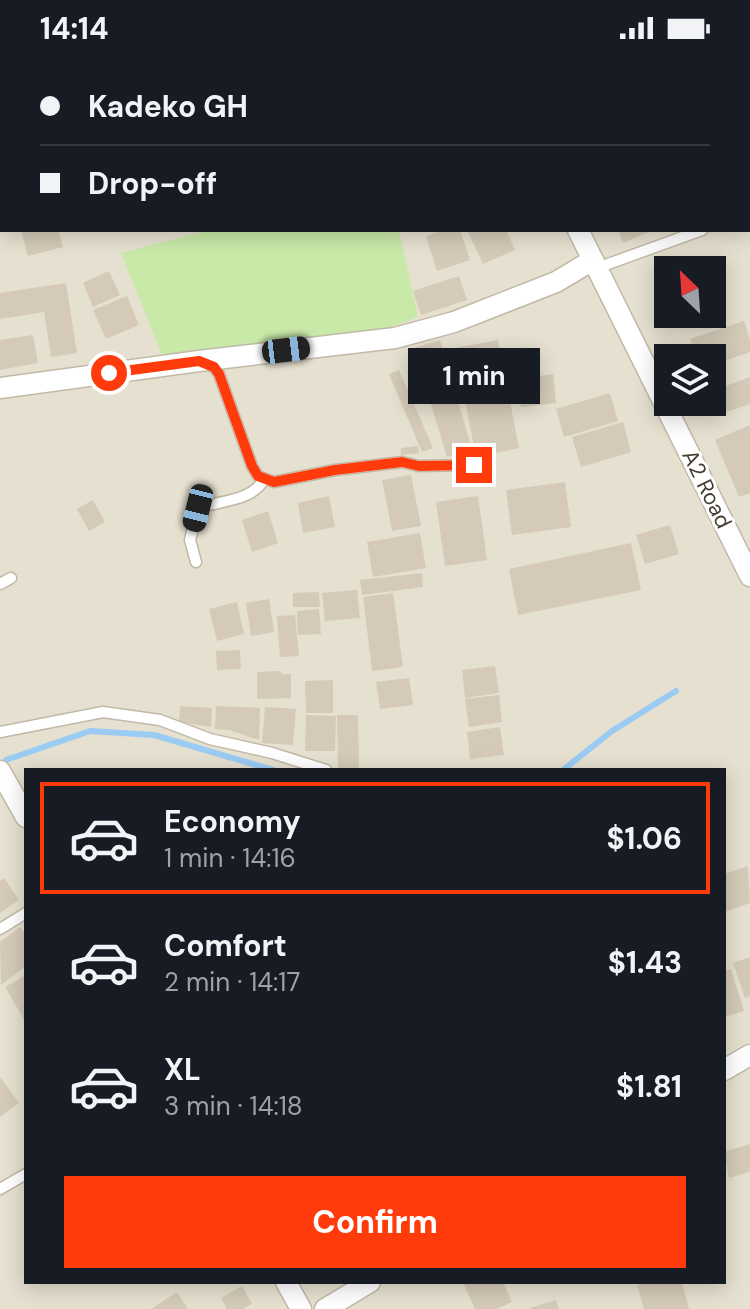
<!DOCTYPE html>
<html lang="en">
<head>
<meta charset="utf-8">
<style>
  body { margin:0; font-family:"DM Sans",sans-serif; background:#20242c; color:#f1f3f6; height:100vh; display:flex; flex-direction:column; font-size:30px; white-space:nowrap }
  * { box-sizing:border-box; margin:0 }
  p { font-size:26px; color:#9ea1a6 }
  .icon { flex:none; width:44px; height:44px; fill:none; stroke:currentColor; stroke-width:2; stroke-linecap:round; stroke-linejoin:round }
  .map { position:relative; flex:1; overflow:hidden }
  .sheet { position:absolute; left:24px; top:712px; width:702px; height:516px; display:flex; flex-direction:column; background:#171b24; border-radius:0px; box-shadow:0 4px 20px #0003 }
  .sheet>* { flex:none }
  .guide { position:absolute; left:0px; top:0px; width:750px; height:176px; box-shadow:0 4px 20px #0003; display:grid; align-content:center; height:176px; padding:0 40px; background:#171b24 }
  .needle { width:52px; rotate:335deg }
  .tools { position:absolute; left:654px; top:200px; display:grid; gap:16px }
  .tools a { display:grid; place-items:center; width:72px; height:72px; border-radius:0px; background:#171b24; box-shadow:0 4px 20px #0003; font-size:40px }
  .end { position:absolute; width:36px; height:36px; margin:-18px; border:10px solid #ff3b0c; background:#fff; box-shadow:0 0 0 4px #fff }
  .from { border-radius:50% }
  .bubble { position:absolute; height:56px; border-radius:0px; background:#171b24; box-shadow:0 4px 20px #0003; font-size:26px; font-weight:700; line-height:56px; text-align:center }
  .car { position:absolute; width:24px; height:48px; margin:-24px -12px; border-radius:10px; box-shadow:0 0 6px 2px #0007; background:linear-gradient(#222 24%,#8ab4d8 0 40%,#222 0 76%,#8ab4d8 0 86%,#222 0) }
  .guide b { display:flex; align-items:center; gap:28px; height:76px; font-size:30px }
  .guide b+b { border-top:2px solid #363941 }
  .guide i { width:20px; height:20px; background:#f1f3f6 }
  ul { padding:14px 0 0; list-style:none }
  li { display:flex; align-items:center; gap:24px; height:112px; margin:0 16px 12px; padding:0 24px; border:4px solid transparent; border-radius:0px }
  li div { flex:1 }
  li b { display:block; font-size:30px }
  li em { font-style:normal; font-weight:700 }
  li.current { border-color:#ff3b0c }
  li>.icon { width:72px; height:72px; stroke-width:1.5 }
  .primary-button { display:flex; gap:16px; margin-top:auto; padding:16px 40px }
  .primary-button a { flex:1; height:92px; border-radius:0px; background:#ff3b0c; color:#fff; font-size:32px; font-weight:700; line-height:92px; text-align:center }
  .status { display:flex; justify-content:space-between; align-items:center; height:56px; padding:0 40px; background:#171b24; direction:ltr }
  .status svg { height:22px; fill:currentColor }
  .map>svg:first-child { display:block }
</style>
</head>
<body>
<div class="status"><b>14:14</b><svg viewBox="0 0 49 12"><path d="M0 12V9h3v3zM5 12V6h3v6zM10 12V3h3v9zM15 12V0h3v12zM26 1h20v11H26zM47 4h2v5h-2z"/></svg></div>
<div class="map">
<svg width="750" height="1253" viewBox="0 0 750 1253">
  <rect width="100%" height="100%" fill="#f2eee2"/>
  <!-- residential -->
  <path fill="#e6e0d0" fill-rule="evenodd" d="M0,0H750V1253H0ZM2,2H748V174H2ZM668,214H712V258H668ZM668,302H712V346H668ZM26,714H724V1226H26Z"/>
  <!-- green -->
  <path fill="#c9e9a8" d="M209,174H399L418,261L391,271L162,299L121,197Z"/>
  <g fill="none" stroke-linecap="round" stroke-linejoin="round">
    <!-- stream -->
    <g stroke="#9acbf3" stroke-width="6">
      <path d="M6,704L90,675L154,679L273,714"/>
      <path d="M563,714L612,675L676,635"/>
    </g>
  </g>
  <!-- building -->
  <g fill="#d4cab7">
    <path d="M21,174H58L63,191L28,200Z"/>
    <path d="M444,174H460L470,204L437,215L426,180Z"/>
    <path d="M467,174H506L515,194L483,208Z"/>
    <path d="M618,174H654L623,187Z"/>
    <path d="M109,215L120,239L93,251L83,227Z"/>
    <path d="M459,220L467,244L421,259L413,235Z"/>
    <path d="M66,227L77,297L51,301L44,256L0,263V237Z"/>
    <path d="M127,240L139,269L106,283L93,254Z"/>
    <path d="M744,265L750,284V296L712,309V302H704L703,300L697,302L690,283Z"/>
    <path d="M33,279L38,307L0,314V284Z"/>
    <path d="M440,284L472,393L447,401L414,292Z"/>
    <path d="M498,284L519,392L476,401L455,292Z"/>
    <path d="M399,314L433,392L422,396L389,318Z"/>
    <path d="M553,318L556,347L521,351L517,323Z"/>
    <path d="M750,321V348L724,357L715,334Z"/>
    <path d="M610,337L618,365L564,381L556,353Z"/>
    <path d="M623,366L631,396L581,411L572,381Z"/>
    <path d="M750,369V437L739,441L715,384Z"/>
    <path d="M418,390L419,397L401,399V392Z"/>
    <path d="M411,419L421,470L392,475L382,424Z"/>
    <path d="M565,426L571,471L512,479L506,434Z"/>
    <path d="M329,440L335,471L303,477L298,447Z"/>
    <path d="M478,440L487,504L445,510L436,446Z"/>
    <path d="M93,444L105,466L89,475L77,453Z"/>
    <path d="M268,455L278,487L252,496L242,464Z"/>
    <path d="M670,469L679,498L645,508L636,479Z"/>
    <path d="M420,477L426,512L373,521L367,486Z"/>
    <path d="M631,487L641,534L518,559L509,513Z"/>
    <path d="M422,517L423,531L362,539L360,524Z"/>
    <path d="M357,534L360,562L325,565L322,537Z"/>
    <path d="M319,536L320,551H293V537Z"/>
    <path d="M393,537L403,611L372,615L363,541Z"/>
    <path d="M269,543L274,576L251,580L246,547Z"/>
    <path d="M237,546L244,578L217,585L209,553Z"/>
    <path d="M319,553L321,578L298,579L297,555Z"/>
    <path d="M295,559L299,600L280,601L277,560Z"/>
    <path d="M240,594L241,613L217,614L216,595Z"/>
    <path d="M495,610L499,637L465,642L462,614Z"/>
    <path d="M281,615V618H291V642L257,643V616Z"/>
    <path d="M409,622L413,649L380,653L376,626Z"/>
    <path d="M333,624V657H306L305,625Z"/>
    <path d="M499,639L502,666L469,671L465,643Z"/>
    <path d="M180,650L212,652L211,671L179,666Z"/>
    <path d="M216,650L260,652L259,684L229,674L215,673Z"/>
    <path d="M265,651L296,653L293,689L262,687Z"/>
    <path d="M306,659L336,660L335,695H305Z"/>
    <path d="M337,659H358L359,712L338,713Z"/>
    <path d="M500,671L504,699L470,703L467,676Z"/>
    <path d="M748,810L750,847L724,856V818Z"/>
    <path d="M4,822L19,844L0,857V825Z"/>
    <path d="M20,871L26,879V910L1,929L0,886Z"/>
    <path d="M750,901V940L745,942L733,907Z"/>
    <path d="M731,913L744,955L724,961V915Z"/>
    <path d="M26,919V967L5,931Z"/>
    <path d="M0,1021L19,1047L0,1061Z"/>
    <path d="M750,1088V1116L729,1122L724,1096Z"/>
    <path d="M463,1226H503L512,1246L497,1253H475Z"/>
    <path d="M646,1226H682L689,1253H644L637,1229Z"/>
    <path d="M242,1230L252,1248L243,1253H227L221,1242Z"/>
    <path d="M177,1236L188,1253H151Z"/>
    <path d="M556,1244L559,1253H530V1252Z"/>
  </g>
  <g fill="none" stroke-linecap="round" stroke-linejoin="round">
    <defs>
      <g id="service">
        <path d="M748,157L750,156"/>
        <path d="M597,212L702,174"/>
        <path d="M205,307L214,311L219,318L252,410L258,420L274,426L335,414L402,406L419,410L474,409"/>
        <path d="M196,506L190,484L198,452C219,445 253,445 264,423"/>
        <path d="M0,528L11,522"/>
        <path d="M0,676L103,656L160,664L210,683L272,697L326,714"/>
        <path d="M0,873L26,857"/>
        <path d="M0,1133L26,1118"/>
      </g>
      <g id="minor">
        <path d="M493,0L494,2"/>
        <path d="M157,2L161,0"/>
        <path d="M748,22L750,21"/>
        <path d="M0,78L2,77"/>
        <path d="M578,174L750,520"/>
        <path d="M0,332L199,305L395,282L454,266L556,226L593,204"/>
        <path d="M0,715L26,761"/>
        <path d="M724,1014L750,999"/>
        <path d="M286,1226L301,1253"/>
        <path d="M325,1253L370,1226"/>
      </g>
    </defs>
    <!-- service casing -->
    <use href="#service" stroke="#c1b9a7" stroke-width="13"/>
    <!-- minor casing -->
    <use href="#minor" stroke="#c1b9a7" stroke-width="23"/>
    <!-- service -->
    <use href="#service" stroke="#fff" stroke-width="10"/>
    <!-- minor -->
    <use href="#minor" stroke="#fff" stroke-width="20"/>
  </g>
  <g fill="none" stroke-linecap="round" stroke-linejoin="round">
    <!-- route -->
    <path stroke="#ff3b0c" stroke-width="10" d="M109,317L199,305L214,311L219,318L252,410L258,420L274,426L335,414L402,406L419,410L474,409"/>
  </g>
  <g text-anchor="middle" dominant-baseline="central" stroke-width="6" stroke-linejoin="round" paint-order="stroke">
    <!-- street labels -->
    <g font-size="22" fill="#443e32" stroke="#fff">
      <text transform="translate(707 433) rotate(64)">A2 Road</text>
    </g>
  </g>
</svg>
<div class="tools">
<a><svg class="needle" viewBox="-14 -14 28 28"><path d="M0-13l5 13h-10z" fill="#e53935"/><path d="M0 13l5-13h-10z" fill="#9ea1a6"/></svg></a>
<a><svg class="icon" aria-label="layers" viewBox="0 0 24 24"><path d="M12 4l9 5-9 5-9-5zM3 14l9 5 9-5"/></svg></a>
</div>
<i class="end from" style="left:109px;top:317px"></i>
<i class="end" style="left:474px;top:409px"></i>
<div class="bubble" style="left:408px;top:292px;width:132px">1 min</div>
<i class="car" style="left:286px;top:294px;rotate:83deg"></i>
<i class="car" style="left:198px;top:452px;rotate:194deg"></i>
<div class="guide">
<b><i class="from"></i>Kadeko GH</b>
<b><i></i>Drop-off</b>
</div>
<section class="sheet">
<ul>
<li class="current"><svg class="icon" aria-label="car" viewBox="0 0 24 24"><path d="M5 17H2v-5l4-1 3-4h7l3 4 3 1v5h-3M9 17h6M6 11h13"/><circle cx="7" cy="17" r="2"/><circle cx="17" cy="17" r="2"/></svg><div><b>Economy</b><p>1 min · 14:16</p></div><em>$1.06</em></li>
<li><svg class="icon" aria-label="car" viewBox="0 0 24 24"><path d="M5 17H2v-5l4-1 3-4h7l3 4 3 1v5h-3M9 17h6M6 11h13"/><circle cx="7" cy="17" r="2"/><circle cx="17" cy="17" r="2"/></svg><div><b>Comfort</b><p>2 min · 14:17</p></div><em>$1.43</em></li>
<li><svg class="icon" aria-label="car" viewBox="0 0 24 24"><path d="M5 17H2v-5l4-1 3-4h7l3 4 3 1v5h-3M9 17h6M6 11h13"/><circle cx="7" cy="17" r="2"/><circle cx="17" cy="17" r="2"/></svg><div><b>XL</b><p>3 min · 14:18</p></div><em>$1.81</em></li>
</ul>
<div class="primary-button"><a>Confirm</a></div>
</section>
</div>
</body>
</html>
